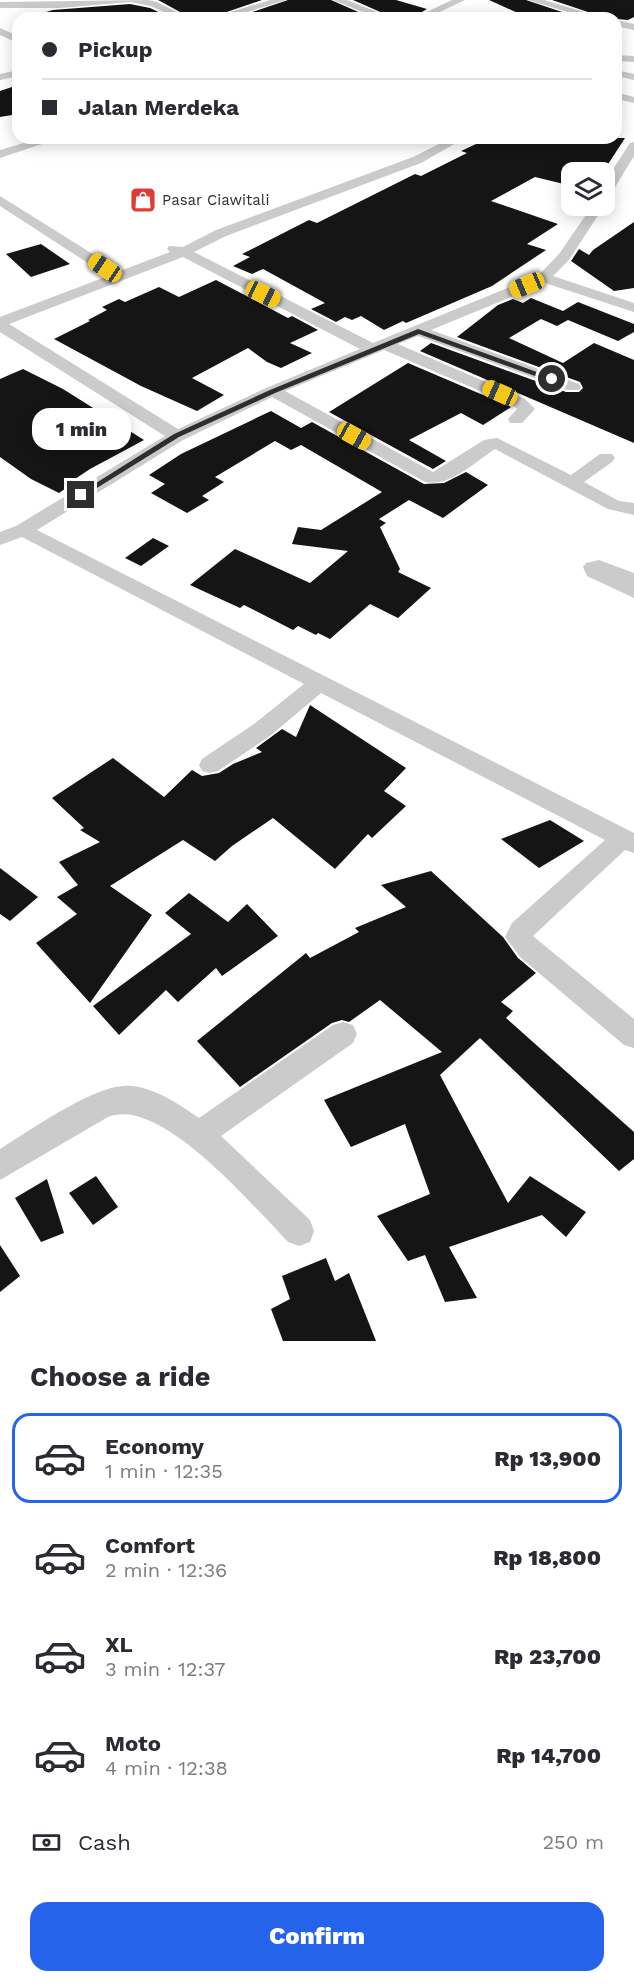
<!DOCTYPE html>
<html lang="en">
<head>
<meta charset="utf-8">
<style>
  body { margin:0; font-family:"Work Sans",sans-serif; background:#f2f2f3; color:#2b2b33; height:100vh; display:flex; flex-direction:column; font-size:22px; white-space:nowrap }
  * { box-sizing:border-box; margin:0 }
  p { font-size:20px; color:#7c7c81 }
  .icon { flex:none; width:33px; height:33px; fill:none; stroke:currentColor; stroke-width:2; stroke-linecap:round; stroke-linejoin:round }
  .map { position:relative; height:1341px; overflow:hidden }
  .sheet { display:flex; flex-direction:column; background:#fff; flex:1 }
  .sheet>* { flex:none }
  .banner { position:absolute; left:12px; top:12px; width:610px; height:132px; border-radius:18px; box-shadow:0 3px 15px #0003; display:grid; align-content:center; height:132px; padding:0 30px; background:#fff }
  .tools { position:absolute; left:561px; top:162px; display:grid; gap:12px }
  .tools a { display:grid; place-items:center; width:54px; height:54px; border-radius:12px; background:#fff; box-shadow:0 3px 15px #0003; font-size:30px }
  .end { position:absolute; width:27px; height:27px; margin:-14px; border:8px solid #2e2e2e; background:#fff; box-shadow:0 0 0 3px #fff }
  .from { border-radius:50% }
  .bubble { position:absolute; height:42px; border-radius:18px; background:#fff; box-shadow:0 3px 15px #0003; font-size:20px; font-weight:800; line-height:42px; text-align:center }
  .car { position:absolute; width:18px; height:36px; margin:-18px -9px; border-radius:8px; box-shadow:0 0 4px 2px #0007; background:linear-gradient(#f5c518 24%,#345 0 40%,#f5c518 0 76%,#345 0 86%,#f5c518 0) }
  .banner b { display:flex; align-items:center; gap:21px; height:57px; font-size:22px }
  .banner b+b { border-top:2px solid #e1e1e2 }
  .banner i { width:15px; height:15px; background:#2b2b33 }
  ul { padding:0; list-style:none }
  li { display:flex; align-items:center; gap:18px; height:90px; margin:0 12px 9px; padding:0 18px; border:3px solid transparent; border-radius:18px }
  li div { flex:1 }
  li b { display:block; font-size:22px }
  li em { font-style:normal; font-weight:800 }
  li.on { border-color:#2563eb }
  li>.icon { width:54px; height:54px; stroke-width:1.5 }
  h2 { padding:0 30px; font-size:27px; line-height:72px }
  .pay { display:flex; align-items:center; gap:15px; height:66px; padding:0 30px; font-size:22px }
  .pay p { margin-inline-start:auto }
  .button { display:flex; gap:12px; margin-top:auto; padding:12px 30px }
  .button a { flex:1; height:69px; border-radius:18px; background:#2563eb; color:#fff; font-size:24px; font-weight:800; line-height:69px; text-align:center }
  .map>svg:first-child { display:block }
</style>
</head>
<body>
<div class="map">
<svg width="634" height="1341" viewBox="0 0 634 1341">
  <rect width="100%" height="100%" fill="#fff"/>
  <!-- building -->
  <g fill="#151515">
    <path d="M158,0H262L209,18H191Z"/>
    <path d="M288,0H331L372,18H235Z"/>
    <path d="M353,0H396L427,9L412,18H394Z"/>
    <path d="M489,0H526L580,18H529Z"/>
    <path d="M552,0H634V17L628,20L606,18Z"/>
    <path d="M130,4L150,8L171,18H47L46,12L53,10Z"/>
    <path d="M18,85V114L0,117V91Z"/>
    <path d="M489,138H625L603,172H572V186L535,177L491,201L558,224L527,244L546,250L492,286L406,323L403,321L384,330L361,316L352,320L345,317L336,322L311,309L325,303L263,269L252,274L233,266L250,257L242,254L309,220L317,223L415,174L421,176L467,153L461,151Z"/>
    <path d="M634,222V288L614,291L571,261L579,249L589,255L593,250Z"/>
    <path d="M41,244L70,264L31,277L6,254Z"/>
    <path d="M216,280L288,318L292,316L318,330L290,343L312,353L281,368L267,362L248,348L192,378L224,395L197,411L141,386L54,339L90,321L88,320L107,310L102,307L119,299L125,302L159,287L179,297Z"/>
    <path d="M531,298L563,311L578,302L634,324V332L618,341L568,320L557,326L541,319L509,338L563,363L594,343L634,360V443L420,351L431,343L566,392H579L583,388L580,382L457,337L498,305L513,299L523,303Z"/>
    <path d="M408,363L511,407L483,425L461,413L409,440L446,461L433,469L329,412Z"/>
    <path d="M23,369L63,389L144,440L90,469L75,479L78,480L59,493L31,479L0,457V379Z"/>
    <path d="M271,411L301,428L312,422L424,484L444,483L466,472L488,485L443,518L409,500L379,519L386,523L380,527L400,569L398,572L431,588L398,618L370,604L330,639L318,633L316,635L298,626L293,630L244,605L240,608L190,585L235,549L310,583L348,551L292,544L298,527L321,530L382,492L301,445L291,450L275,441L215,477L224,482L202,496L209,500L187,513L151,493L165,484L149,475L181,454Z"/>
    <path d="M153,538L169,546L141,566L125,558Z"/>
    <path d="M310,705L406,768L384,791L406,806L372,838L368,834L335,869L273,818L232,846L215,861L183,840L110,886L152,915L90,1003L36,943L77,914L57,897L78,885L59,862L100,842L80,830L84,828L52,798L113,758L164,797L192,770L202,776L219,773L233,764L262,752L256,748L282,729L296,737Z"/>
    <path d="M550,820L584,841L539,868L501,839Z"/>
    <path d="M0,868L38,897L10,921L0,914Z"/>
    <path d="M431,871L503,937L518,958L536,973L501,1002L513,1011L506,1018L634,1132V1159L619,1171L480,1038L440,1075L508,1203L530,1176L586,1212L566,1237L542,1215L449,1247L477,1298L445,1302L425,1255L408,1261L377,1216L430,1194L405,1124L351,1147L324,1100L442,1052L380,1000L349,1022L342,1020L332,1023L240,1087L197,1041L306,953L310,958L359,932L355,928L406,907L381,885Z"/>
    <path d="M189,893L228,922L247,904L278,936L222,976L216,968L178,1002L166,990L119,1035L93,1006L191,934L165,913Z"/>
    <path d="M96,1176L118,1207L93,1225L69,1193Z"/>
    <path d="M47,1179L64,1233L41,1242L15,1198Z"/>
    <path d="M0,1245L20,1276L0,1292Z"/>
    <path d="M326,1258L335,1281L349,1273L376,1341H283L271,1309L290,1299L282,1276Z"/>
  </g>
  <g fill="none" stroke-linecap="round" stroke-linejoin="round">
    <!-- minor -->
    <g fill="#cbcbcb" fill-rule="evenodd">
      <path d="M148,0L157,2L189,18H176L151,6L130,2L59,8H0V2Z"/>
      <path d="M270,0H286L227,18H211Z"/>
      <path d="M333,0H347L392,18H378Z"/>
      <path d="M452,0H465L427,18H414Z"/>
      <path d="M528,0H544L604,18H588Z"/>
      <path d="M616,20L634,24V30L616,26Z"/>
      <path d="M0,28L18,36V43L0,35Z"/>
      <path d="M616,55L634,56V62L616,61Z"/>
      <path d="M18,70V76L0,80V74Z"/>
      <path d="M616,70L634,74V80L616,76Z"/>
      <path d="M616,92L634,97V103L616,99Z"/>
      <path d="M41,138H60L0,158V150Z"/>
      <path d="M441,138H453L456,143L421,163L226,236L194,252L373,343L539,275L559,254L592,206H604L569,260L553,276L634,303V312L545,283L431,330L579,384L581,387L579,390H567L418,336L398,344L525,399L535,409L522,423H510L508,419L517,409L513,405L384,350L285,391L433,472L484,440L497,438L571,475L600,454H612L615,458L612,462L584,482L619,501L634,503V515L608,509L495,449C476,461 449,488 425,482L272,397L183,440L37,530L634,833V853L625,850L533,936L634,1019V1048L624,1045L520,957L505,937L512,923L605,840L321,693L270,736L218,771L210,773L202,771L199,765L202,759L254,724L304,684L22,537L0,545V532L16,526L165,436L0,332V317L108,276L0,206V196L120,271L170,252L167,249L169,246L183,247L216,230L413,157L443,142ZM183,257L360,349L266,388L178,429L9,324Z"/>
      <path d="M634,142V156L609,197L604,198V183L630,143Z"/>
      <path d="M599,560L634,573V598L587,576L583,567L586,563Z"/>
      <path d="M343,1022L353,1025L357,1034L353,1043L221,1136L310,1220L314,1231L310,1242L299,1246L288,1242C254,1207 160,1095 108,1117L0,1180V1149C29,1131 90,1088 123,1086C150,1084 178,1104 199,1118L333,1025Z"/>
    </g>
  </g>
  <!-- route -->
  <path fill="#2e2e2e" d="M418,329L556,379L549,381L419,334L275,393L179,437L84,496L77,495L174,434L270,390Z"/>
  <!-- icons -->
  <defs>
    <symbol id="shop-square" viewBox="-11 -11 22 22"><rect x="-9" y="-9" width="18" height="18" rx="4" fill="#df3c37" stroke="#fff"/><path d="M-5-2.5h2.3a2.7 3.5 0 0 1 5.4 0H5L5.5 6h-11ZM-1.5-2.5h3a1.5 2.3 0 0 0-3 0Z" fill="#fff"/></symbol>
  </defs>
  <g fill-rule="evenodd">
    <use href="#shop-square" x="128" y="185" width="30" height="30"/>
  </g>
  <g text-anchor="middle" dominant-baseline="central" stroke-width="6" stroke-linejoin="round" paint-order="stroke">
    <!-- far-poi labels -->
    <g font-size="15" fill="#2e2e2e" stroke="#fff" text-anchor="start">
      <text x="162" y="200">Pasar Ciawitali</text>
    </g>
  </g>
</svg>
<div class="tools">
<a><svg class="icon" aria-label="layers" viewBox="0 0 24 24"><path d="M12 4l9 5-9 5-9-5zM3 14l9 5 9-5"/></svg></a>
</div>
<i class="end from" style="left:552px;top:379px"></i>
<i class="end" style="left:81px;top:495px"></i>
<div class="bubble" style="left:32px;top:408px;width:99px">1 min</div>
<i class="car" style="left:105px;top:268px;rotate:304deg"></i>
<i class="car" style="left:527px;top:285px;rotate:247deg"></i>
<i class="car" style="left:263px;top:294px;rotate:115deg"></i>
<i class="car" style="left:500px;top:393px;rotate:294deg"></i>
<i class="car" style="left:354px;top:436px;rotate:119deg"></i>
<div class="banner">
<b><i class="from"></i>Pickup</b>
<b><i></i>Jalan Merdeka</b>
</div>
</div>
<section class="sheet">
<h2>Choose a ride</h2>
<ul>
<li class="on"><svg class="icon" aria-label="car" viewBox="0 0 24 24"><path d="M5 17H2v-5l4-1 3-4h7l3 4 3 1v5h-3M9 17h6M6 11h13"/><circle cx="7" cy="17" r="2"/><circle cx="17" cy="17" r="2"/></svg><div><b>Economy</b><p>1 min · 12:35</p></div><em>Rp 13,900</em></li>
<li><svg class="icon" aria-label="car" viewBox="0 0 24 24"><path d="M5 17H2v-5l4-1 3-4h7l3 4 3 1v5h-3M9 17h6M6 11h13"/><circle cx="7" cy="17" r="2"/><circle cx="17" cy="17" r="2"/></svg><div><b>Comfort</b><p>2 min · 12:36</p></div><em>Rp 18,800</em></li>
<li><svg class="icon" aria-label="car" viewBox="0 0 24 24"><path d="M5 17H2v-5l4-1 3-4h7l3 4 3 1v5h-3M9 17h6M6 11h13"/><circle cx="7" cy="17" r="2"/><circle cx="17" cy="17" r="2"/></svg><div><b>XL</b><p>3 min · 12:37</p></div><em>Rp 23,700</em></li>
<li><svg class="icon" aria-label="car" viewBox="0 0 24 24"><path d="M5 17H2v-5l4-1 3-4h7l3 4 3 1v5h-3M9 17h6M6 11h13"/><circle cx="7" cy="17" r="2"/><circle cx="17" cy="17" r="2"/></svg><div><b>Moto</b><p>4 min · 12:38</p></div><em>Rp 14,700</em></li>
</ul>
<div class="pay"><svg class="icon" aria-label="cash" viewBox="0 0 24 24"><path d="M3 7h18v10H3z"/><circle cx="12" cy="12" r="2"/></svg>Cash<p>250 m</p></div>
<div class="button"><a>Confirm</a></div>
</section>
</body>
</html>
